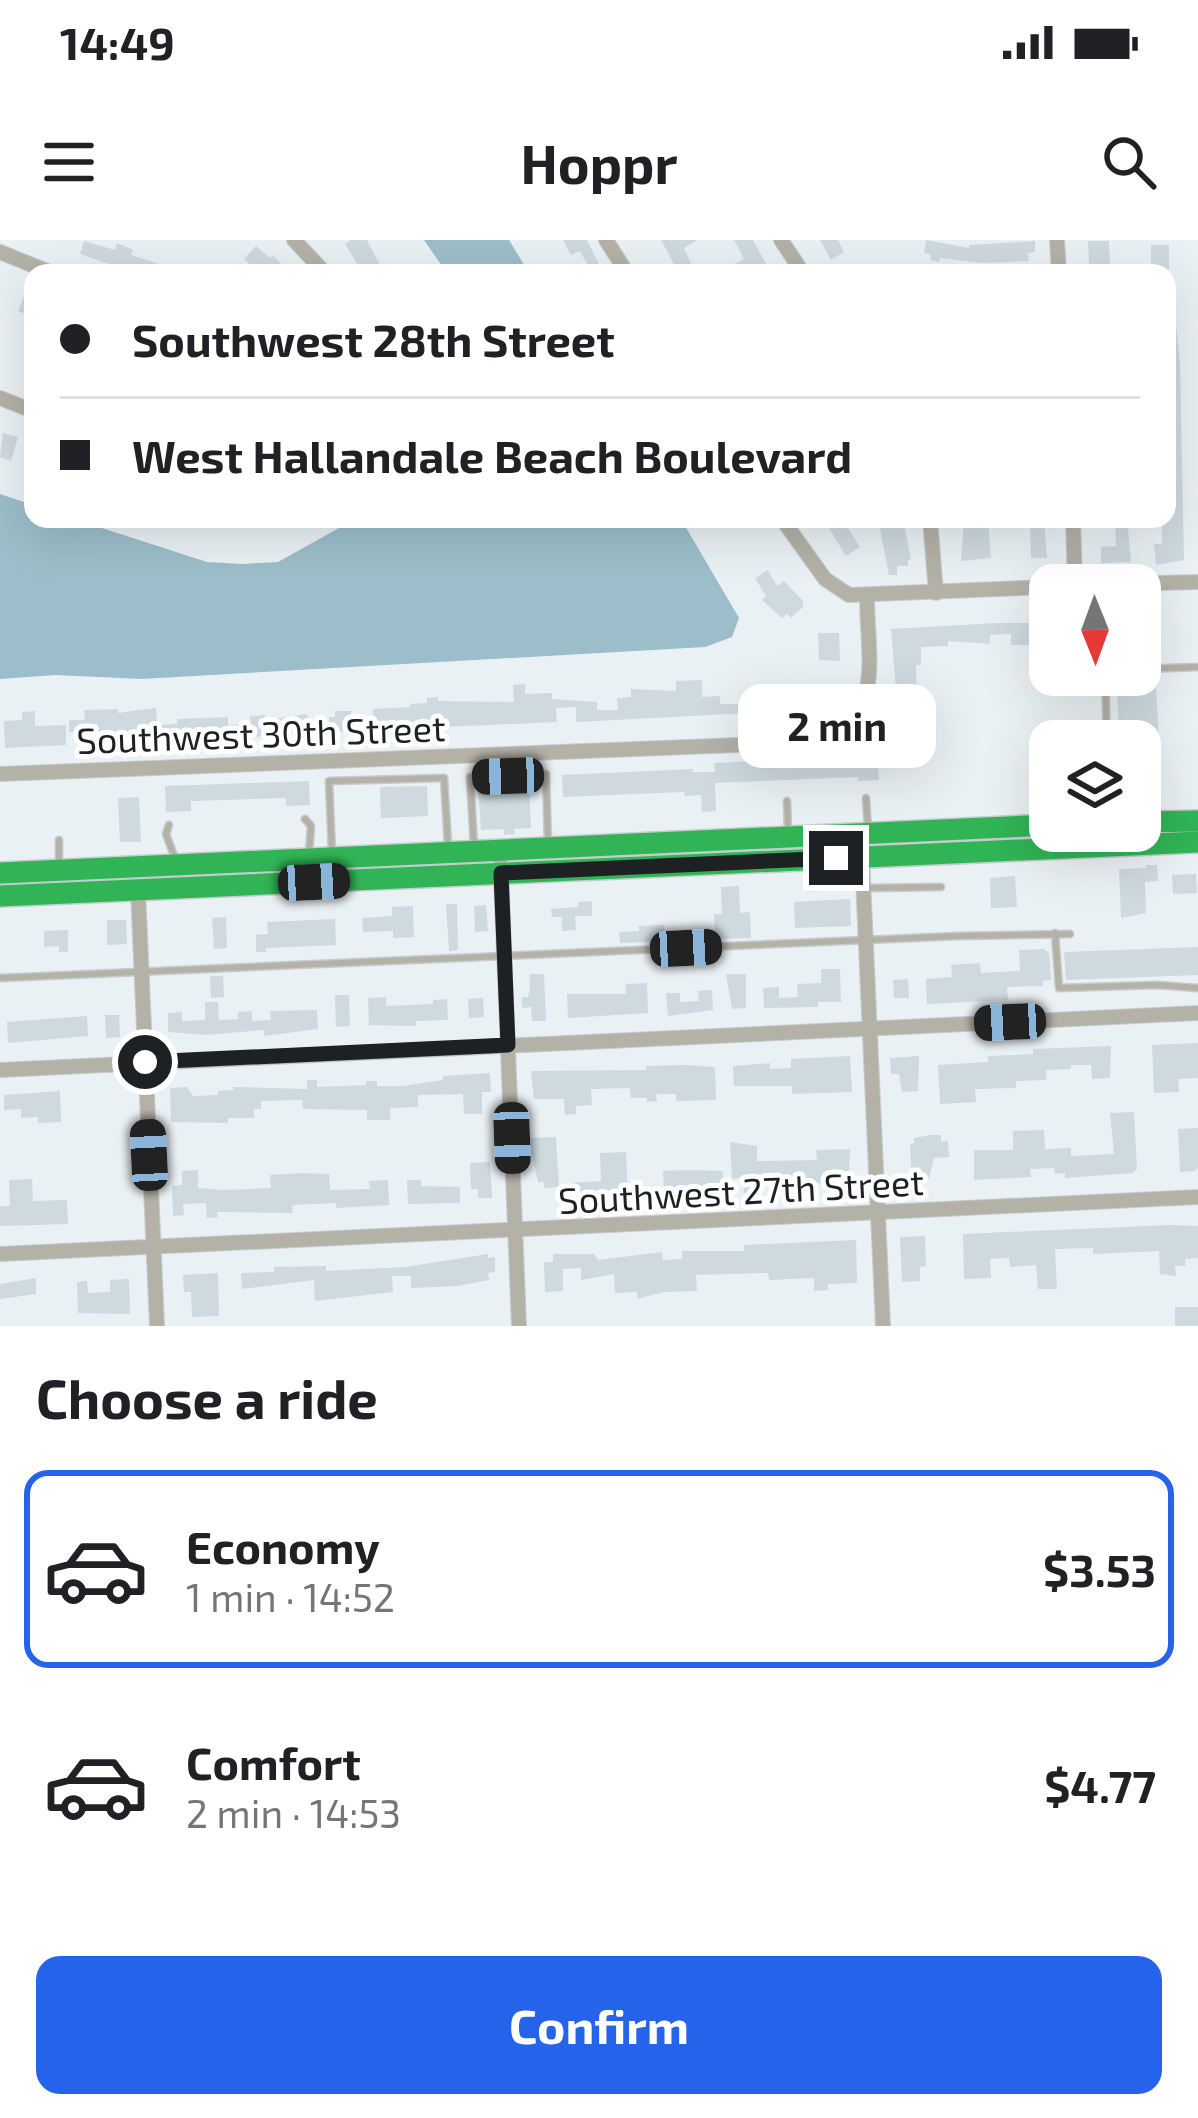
<!DOCTYPE html>
<html lang="en">
<head>
<meta charset="utf-8">
<style>
  body { margin:0; font-family:"Exo 2",sans-serif; background:#f2f2f2; color:#202124; height:100vh; display:flex; flex-direction:column; font-size:45px; white-space:nowrap }
  * { box-sizing:border-box; margin:0 }
  p { font-size:39px; color:#757577 }
  .icon { flex:none; width:66px; height:66px; fill:none; stroke:currentColor; stroke-width:2; stroke-linecap:round; stroke-linejoin:round }
  .map { position:relative; height:1086px; overflow:hidden }
  .drawer { display:flex; flex-direction:column; background:#fff; flex:1 }
  .drawer>* { flex:none }
  .guide { position:absolute; left:24px; top:24px; width:1152px; height:264px; border-radius:24px; box-shadow:0 12px 48px #0002; display:grid; align-content:center; height:264px; padding:0 36px; background:#fff }
  .needle { width:78px; rotate:179deg }
  .controls { position:absolute; left:1029px; top:324px; display:grid; gap:24px }
  .controls a { display:grid; place-items:center; width:132px; height:132px; border-radius:24px; background:#fff; box-shadow:0 12px 48px #0002; font-size:60px }
  .end { position:absolute; width:54px; height:54px; margin:-27px; border:15px solid #1d2123; background:#fff; box-shadow:0 0 0 6px #fff }
  .from { border-radius:50% }
  .bubble { position:absolute; height:84px; border-radius:24px; background:#fff; box-shadow:0 12px 48px #0002; font-size:39px; font-weight:700; line-height:84px; text-align:center }
  .car { position:absolute; width:36px; height:72px; margin:-36px -18px; border-radius:15px; box-shadow:0 0 9px 3px #0007; background:linear-gradient(#222 24%,#8ab4d8 0 40%,#222 0 76%,#8ab4d8 0 86%,#222 0) }
  .guide b { display:flex; align-items:center; gap:42px; height:114px; font-size:45px }
  .guide b+b { border-top:3px solid #e0e0e0 }
  .guide i { width:30px; height:30px; background:#202124 }
  ul { padding:0; list-style:none }
  li { display:flex; align-items:center; gap:36px; height:198px; margin:0 24px 18px; padding:0 12px; border:6px solid transparent; border-radius:24px }
  li div { flex:1 }
  li b { display:block; font-size:45px }
  li em { font-style:normal; font-weight:700 }
  li.active { border-color:#2563eb }
  li>.icon { width:108px; height:108px; stroke-width:1.5 }
  h2 { padding:0 36px; font-size:54px; line-height:144px }
  .button { display:flex; gap:24px; margin-top:auto; padding:24px 36px }
  .button a { flex:1; height:138px; border-radius:24px; background:#2563eb; color:#fff; font-size:48px; font-weight:700; line-height:138px; text-align:center }
  .status { display:flex; justify-content:space-between; align-items:center; height:84px; padding:0 60px; background:#fff; direction:ltr }
  .status svg { height:33px; fill:currentColor }
  header { display:flex; justify-content:space-between; align-items:center; height:156px; padding:0 36px; background:#fff; font-size:54px; font-weight:700 }
  .map>svg:first-child { display:block }
</style>
</head>
<body>
<div class="status"><b>14:49</b><svg viewBox="0 0 49 12"><path d="M0 12V9h3v3zM5 12V6h3v6zM10 12V3h3v9zM15 12V0h3v12zM26 1h20v11H26zM47 4h2v5h-2z"/></svg></div>
<header><svg class="icon" aria-label="menu" viewBox="0 0 24 24"><path d="M4 6h16M4 12h16M4 18h16"/></svg>Hoppr<svg class="icon" aria-label="search" viewBox="0 0 24 24"><circle cx="10" cy="10" r="6"/><path d="M15 15l6 6"/></svg></header>
<div class="map">
<svg width="1198" height="1086" viewBox="0 0 1198 1086">
  <rect width="100%" height="100%" fill="#eaf1f4"/>
  <!-- water -->
  <g fill="#9cbeca">
    <path d="M424,0H509L529,33H447Z"/>
    <path d="M0,254L33,265V279H74L207,322L242,324L278,322L355,279H681L739,378L732,397L705,407L141,439L56,435L0,439Z"/>
  </g>
  <!-- building -->
  <g fill="#cedadf">
    <path d="M351,0H367L384,33H363L345,4Z"/>
    <path d="M563,0H587L603,33H592L580,11L571,15Z"/>
    <path d="M661,0H698L684,8L695,33H679Z"/>
    <path d="M734,0H753L771,33H754L750,27L740,32L735,24L744,19Z"/>
    <path d="M820,0H838L844,12L831,20Z"/>
    <path d="M926,0L969,8V5L1035,1V12L1028,13L1029,21L983,23L940,18L939,22L930,20L931,15L924,13Z"/>
    <path d="M84,1L115,10L117,3L133,10L131,15L187,33H135L80,14Z"/>
    <path d="M1088,1H1109L1110,24H1089Z"/>
    <path d="M1151,5H1169V30L1151,29Z"/>
    <path d="M256,6L270,18L273,15L290,33H260L244,19Z"/>
    <path d="M32,37H33V77L18,71Z"/>
    <path d="M1175,75L1180,124L1184,320L1156,325L1154,304H1162V279H1167V76Z"/>
    <path d="M3,193L18,197L11,221L0,217Z"/>
    <path d="M878,279H903L911,319L908,320V326H897V335H889Z"/>
    <path d="M964,279H988L991,318L961,321Z"/>
    <path d="M1030,279H1044L1047,318H1031Z"/>
    <path d="M1115,279H1127L1131,322L1101,323V307L1116,306Z"/>
    <path d="M843,280L860,307L846,316L829,288Z"/>
    <path d="M768,330L777,346L784,341L803,361V367L791,378L787,374L782,378L762,360L766,356L755,338Z"/>
    <path d="M996,383H1050V398H1037V405H1011V394L990,395V404L948,401V406L921,407V425H916L917,454H908L910,474H914V482H920V492H915V510H901L891,389Z"/>
    <path d="M818,393H839L840,421L819,420Z"/>
    <path d="M702,440V457L720,456V464H744V453L770,452L771,472L576,482V467L556,468L557,482L330,492L329,477H335V471H351L352,479L373,478V469L411,467L410,464L427,463V458L438,457V461L514,462L513,445L525,444V454L552,453V459L597,462V470H618L617,458L631,457V449L676,451V441Z"/>
    <path d="M1156,446L1160,518L1140,519V501H1119L1117,448Z"/>
    <path d="M791,448H819V455H829L830,469L792,471Z"/>
    <path d="M156,468L157,485L177,484V479L228,477V485L250,484V476L265,475V480L307,474L311,494L128,503H86L85,491L69,492V480H85L84,470L118,469V473Z"/>
    <path d="M35,471V486L66,485V505L5,508L4,481L22,480V472Z"/>
    <path d="M853,517V522L878,521L879,540L858,541V537L715,543L716,571L702,572L701,555L685,556L684,552L563,557L562,535L693,529V532H715L714,523Z"/>
    <path d="M309,541L310,565L286,566V558L191,561V571L166,572L165,546Z"/>
    <path d="M529,542L531,588L514,589L515,594L504,595V589L481,590L478,546Z"/>
    <path d="M427,546L428,576L381,578L380,547Z"/>
    <path d="M139,557L141,602H120L118,558Z"/>
    <path d="M1146,625H1157L1158,641L1145,642L1146,673L1121,678L1119,629L1146,628Z"/>
    <path d="M1196,634L1197,653L1173,654L1172,635Z"/>
    <path d="M1015,636L1017,667L991,668L990,638Z"/>
    <path d="M739,646L740,673L750,672L751,698L715,699L714,674H722L721,647Z"/>
    <path d="M850,659L851,686L795,688L794,662Z"/>
    <path d="M592,661V676H575L576,690L562,691V677H552L551,669L578,667V662Z"/>
    <path d="M446,664H457L458,710L449,711Z"/>
    <path d="M486,665L488,691L475,692L474,666Z"/>
    <path d="M413,666L414,697L393,698V691L363,692L362,678L392,676V667Z"/>
    <path d="M226,677L227,708L214,709L212,678Z"/>
    <path d="M335,679L336,705L266,708V712H256V695L268,694L267,682Z"/>
    <path d="M107,680H126L127,704L107,705Z"/>
    <path d="M664,685V693L678,692V701L620,703L619,692L639,691V686Z"/>
    <path d="M68,690V712H59V706L44,707V691Z"/>
    <path d="M1198,707V735L1066,740L1064,712Z"/>
    <path d="M1044,709L1049,713L1051,740L1043,741V746L1007,747L1008,760L927,764L926,739L952,737L951,725L980,723L981,733L1020,731L1019,710Z"/>
    <path d="M821,729H840L841,762H818V767L764,768L763,748L779,747V758L798,757L797,744L821,743Z"/>
    <path d="M530,734H544L546,781H532L531,767L522,768V757H528L530,748Z"/>
    <path d="M726,734H746V768L732,769Z"/>
    <path d="M210,736H223L224,757L211,758Z"/>
    <path d="M908,739L909,758H894L893,740Z"/>
    <path d="M647,743L648,773L568,778L567,754H626V744Z"/>
    <path d="M712,750L713,770L668,776L666,753H680V762L699,761L698,751Z"/>
    <path d="M335,755H349L350,786L336,787Z"/>
    <path d="M386,757V766L433,764V760L447,759L448,780L416,781V786L369,785L368,758Z"/>
    <path d="M483,758L484,777L469,778L468,759Z"/>
    <path d="M205,762H218L219,780L238,779V772L252,771V781L271,780L270,771L317,770L318,789L264,796V790L206,795L168,792V773L182,772V781L205,780Z"/>
    <path d="M105,775H119L120,797L106,798Z"/>
    <path d="M87,776L88,796L8,803L7,782Z"/>
    <path d="M1198,803V838L1178,839L1179,852L1154,853L1152,805Z"/>
    <path d="M1111,806L1110,838L1092,839L1091,825H1071V829L1046,830V840L1016,841V848L975,849L976,862L940,864L938,825L988,822V816L1033,814V809Z"/>
    <path d="M850,816L852,852L792,854V846H734L733,826L770,823V829L791,828V819Z"/>
    <path d="M919,816L918,851L902,852L899,834H891L890,818Z"/>
    <path d="M686,825L715,827L716,860L676,861V854H656L657,861L647,862V858H631L630,848L591,849L592,865L576,866V874L565,875L564,859H534L531,831L646,830V826Z"/>
    <path d="M490,833L491,852H482V874H464L463,854L418,855V867L390,868V880H367V870L303,869L302,860L261,861V869H254V878H228V883L171,882L170,848L187,847L193,856L218,855V851L234,850L233,847L307,849V840H317V847L366,845V841H377V846H403L443,840V836Z"/>
    <path d="M60,851L61,882L38,883V877L21,878V869L4,870V855Z"/>
    <path d="M1134,872L1137,929L1133,933L1065,938V933L1055,934L1054,928L1030,929L1031,937L974,940V910H1013V891L1044,890L1045,909L1071,908V916L1114,914L1110,873Z"/>
    <path d="M1198,888V927L1195,931L1180,932L1178,889Z"/>
    <path d="M931,895H941V902L948,901L949,917L934,918L929,938L912,939L910,904L914,903V898Z"/>
    <path d="M556,897L559,947L544,948V942H538L532,914H526V898Z"/>
    <path d="M730,902L757,906V921L817,920L816,910L850,909L848,948H832V943L789,944L759,946V952L744,953L743,938L732,939Z"/>
    <path d="M626,912L628,955L568,958L567,943L601,941L600,913Z"/>
    <path d="M490,922L492,958H478V949H471L470,923Z"/>
    <path d="M198,930V948L224,950L271,948L270,935L302,933L329,934L330,950L370,949L369,941L388,940L389,965L336,968V963L292,965L293,973L217,972L218,977L207,978L206,963L183,964L184,975L173,976L172,946L182,945V931Z"/>
    <path d="M688,930L723,931L724,947L712,948V953L681,955L664,949L663,931Z"/>
    <path d="M32,939L33,961L67,960L68,984L0,986V966H10L9,940Z"/>
    <path d="M407,940H421V946L460,947V963L408,964Z"/>
    <path d="M1170,985L1198,986V1018L1185,1019V1026H1175L1176,1036L1160,1034L1159,1011L1093,1014V1008L1055,1009L1057,1049H1038L1036,1025L1010,1027L1009,1018L990,1019L991,1038L964,1039L963,994Z"/>
    <path d="M925,996L926,1026L920,1027V1041L902,1042L900,997Z"/>
    <path d="M856,1000L857,1043L828,1044V1050L814,1051V1038L769,1040L768,1033L696,1035L697,1051L664,1052L637,1059V1052L615,1053L614,1034L581,1040V1028L563,1029V1051L545,1052L544,1022H553V1014H594L598,1020L662,1012L663,1020L682,1019V1011H744V1005Z"/>
    <path d="M488,1014V1018L495,1017V1032L488,1033L489,1040L458,1046L411,1048V1036H392L393,1052L315,1061L314,1040L242,1049L241,1033L274,1032V1027L326,1026V1031L405,1027Z"/>
    <path d="M218,1033L219,1076L192,1077L191,1052H184L183,1035Z"/>
    <path d="M36,1038V1054L0,1059V1044Z"/>
    <path d="M129,1039L130,1074L78,1073L77,1042L87,1041L88,1053L110,1052V1040Z"/>
    <rect x="1175" y="1067" width="23" height="19"/>
  </g>
  <g fill="none" stroke-linecap="round" stroke-linejoin="round">
    <defs>
      <g id="lane">
        <path d="M1140,429L1198,427"/>
        <path d="M1105,435L1107,501"/>
        <path d="M866,558L868,590"/>
        <path d="M787,561L788,593"/>
        <path d="M305,579L311,586L309,615"/>
        <path d="M169,585L166,594L176,621"/>
        <path d="M59,600V627"/>
        <path d="M474,606L470,537L546,534L548,604"/>
        <path d="M332,614L329,541L444,538L448,605"/>
        <path d="M810,624L812,647L859,645"/>
        <path d="M867,648L941,647"/>
        <path d="M1055,693L1059,748L1157,745L1198,748"/>
        <path d="M0,738L958,696L1070,694"/>
      </g>
      <g id="street">
        <path d="M294,0L325,33"/>
        <path d="M606,0L627,33"/>
        <path d="M781,0L803,33"/>
        <path d="M1057,0L1059,33"/>
        <path d="M0,12L52,33"/>
        <path d="M0,158L33,171"/>
        <path d="M782,279L825,339L849,355L1050,347"/>
        <path d="M930,279L936,353"/>
        <path d="M1073,279L1075,345"/>
        <path d="M1082,345L1198,342"/>
        <path d="M0,534L813,502C887,478 867,421 867,356"/>
        <path d="M500,610L519,1086"/>
        <path d="M862,617L883,1086"/>
        <path d="M138,650L157,1086"/>
        <path d="M0,830L1198,773"/>
        <path d="M0,1014L1198,957"/>
      </g>
      <g id="fast">
        <path d="M1140,582L1198,581"/>
        <path d="M0,633L1050,585"/>
        <path d="M0,656L1198,602"/>
      </g>
    </defs>
    <!-- lane casing -->
    <use href="#lane" stroke="#c6cbce" stroke-width="9"/>
    <!-- street casing -->
    <use href="#street" stroke="#c6cbce" stroke-width="16"/>
    <!-- fast casing -->
    <use href="#fast" stroke="#c6cbce" stroke-width="24"/>
    <!-- lane -->
    <use href="#lane" stroke="#b4b1a7" stroke-width="6"/>
    <!-- street -->
    <use href="#street" stroke="#b4b1a7" stroke-width="14"/>
    <!-- fast -->
    <use href="#fast" stroke="#30b455" stroke-width="21"/>
  </g>
  <g fill="none" stroke-linecap="round" stroke-linejoin="round">
    <!-- route -->
    <path stroke="#1d2123" stroke-width="15" d="M145,822L508,805L501,633L836,618"/>
  </g>
  <g text-anchor="middle" dominant-baseline="central" stroke-width="10" stroke-linejoin="round" paint-order="stroke">
    <!-- street labels -->
    <g font-size="36" fill="#1d2123" stroke="#fefefe">
      <text transform="translate(261 493) rotate(-2)">Southwest 30th Street</text>
      <text transform="translate(741 950) rotate(-3)">Southwest 27th Street</text>
    </g>
  </g>
</svg>
<div class="controls">
<a><svg class="needle" viewBox="-14 -14 28 28"><path d="M0-13l5 13h-10z" fill="#e53935"/><path d="M0 13l5-13h-10z" fill="#757577"/></svg></a>
<a><svg class="icon" aria-label="layers" viewBox="0 0 24 24"><path d="M12 4l9 5-9 5-9-5zM3 14l9 5 9-5"/></svg></a>
</div>
<i class="end from" style="left:145px;top:822px"></i>
<i class="end" style="left:836px;top:618px"></i>
<div class="bubble" style="left:738px;top:444px;width:198px">2 min</div>
<i class="car" style="left:508px;top:536px;rotate:268deg"></i>
<i class="car" style="left:314px;top:642px;rotate:87deg"></i>
<i class="car" style="left:686px;top:708px;rotate:87deg"></i>
<i class="car" style="left:1010px;top:782px;rotate:267deg"></i>
<i class="car" style="left:512px;top:898px;rotate:178deg"></i>
<i class="car" style="left:149px;top:915px;rotate:357deg"></i>
<div class="guide">
<b><i class="from"></i>Southwest 28th Street</b>
<b><i></i>West Hallandale Beach Boulevard</b>
</div>
</div>
<section class="drawer">
<h2>Choose a ride</h2>
<ul>
<li class="active"><svg class="icon" aria-label="car" viewBox="0 0 24 24"><path d="M5 17H2v-5l4-1 3-4h7l3 4 3 1v5h-3M9 17h6M6 11h13"/><circle cx="7" cy="17" r="2"/><circle cx="17" cy="17" r="2"/></svg><div><b>Economy</b><p>1 min · 14:52</p></div><em>$3.53</em></li>
<li><svg class="icon" aria-label="car" viewBox="0 0 24 24"><path d="M5 17H2v-5l4-1 3-4h7l3 4 3 1v5h-3M9 17h6M6 11h13"/><circle cx="7" cy="17" r="2"/><circle cx="17" cy="17" r="2"/></svg><div><b>Comfort</b><p>2 min · 14:53</p></div><em>$4.77</em></li>
</ul>
<div class="button"><a>Confirm</a></div>
</section>
</body>
</html>
